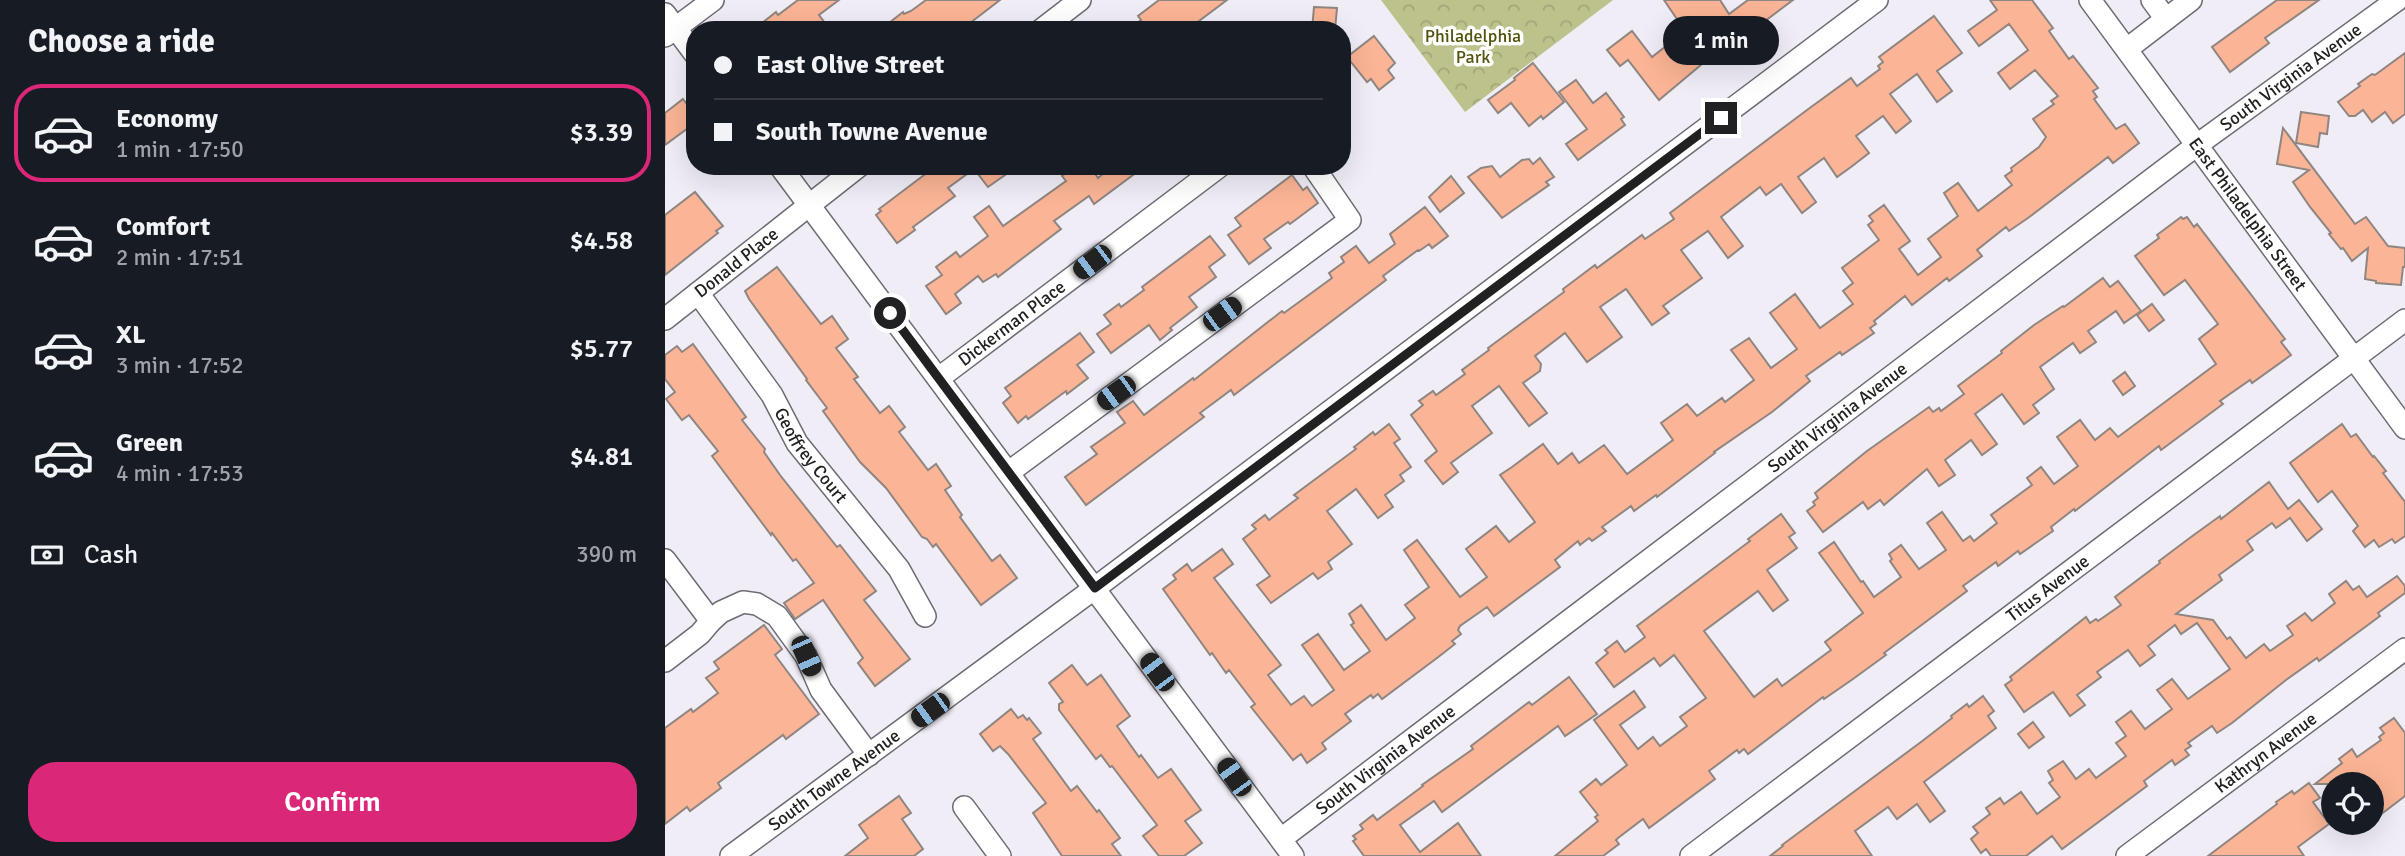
<!DOCTYPE html>
<html lang="en">
<head>
<meta charset="utf-8">
<style>
  body { margin:0; font-family:Signika,sans-serif; background:#242831; color:#f1f3f6; height:100vh; display:flex; flex-direction:column; font-size:26px; white-space:nowrap }
  * { box-sizing:border-box; margin:0 }
  p { font-size:23px; color:#9ea1a6 }
  .icon { flex:none; width:38px; height:38px; fill:none; stroke:currentColor; stroke-width:2; stroke-linecap:round; stroke-linejoin:round }
  .map { position:relative; flex:1; overflow:hidden }
  .sheet { display:flex; flex-direction:column; background:#171b24; width:665px }
  .sheet>* { flex:none }
  .top-card { position:absolute; left:21px; top:21px; width:665px; height:154px; border-radius:28px; box-shadow:0 7px 28px #0002; display:grid; align-content:center; height:154px; padding:0 28px; background:#171b24 }
  .tools { position:absolute; left:1656px; top:772px; display:grid; gap:14px }
  .tools a { display:grid; place-items:center; width:63px; height:63px; border-radius:50%; background:#171b24; box-shadow:0 7px 28px #0002; font-size:35px }
  .end { position:absolute; width:32px; height:32px; margin:-16px; border:9px solid #212023; background:#fff; box-shadow:0 0 0 4px #fff }
  .from { border-radius:50% }
  .bubble { position:absolute; height:49px; border-radius:24px; background:#171b24; box-shadow:0 7px 28px #0002; font-size:23px; font-weight:600; line-height:49px; text-align:center }
  .car { position:absolute; width:21px; height:42px; margin:-21px -10px; border-radius:9px; box-shadow:0 0 5px 2px #0007; background:linear-gradient(#222 24%,#8ab4d8 0 40%,#222 0 76%,#8ab4d8 0 86%,#222 0) }
  .top-card b { display:flex; align-items:center; gap:24px; height:66px; font-size:26px }
  .top-card b+b { border-top:2px solid #363941 }
  .top-card i { width:18px; height:18px; background:#f1f3f6 }
  ul { padding:0; list-style:none }
  li { display:flex; align-items:center; gap:21px; height:98px; margin:0 14px 10px; padding:0 14px; border:4px solid transparent; border-radius:28px }
  li div { flex:1 }
  li b { display:block; font-size:26px }
  li em { font-style:normal; font-weight:600 }
  li.current { border-color:#db2777 }
  li>.icon { width:63px; height:63px; stroke-width:1.5 }
  h2 { padding:0 28px; font-size:32px; line-height:84px }
  .pay { display:flex; align-items:center; gap:18px; height:77px; padding:0 28px; font-size:26px }
  .pay p { margin-inline-start:auto }
  .action { display:flex; gap:14px; margin-top:auto; padding:14px 28px }
  .action a { flex:1; height:80px; border-radius:28px; background:#db2777; color:#fff; font-size:28px; font-weight:600; line-height:80px; text-align:center }
  main { display:flex; flex:1; min-height:0 }
  .map>svg:first-child { display:block }
</style>
</head>
<body>
<main>
<section class="sheet">
<h2>Choose a ride</h2>
<ul>
<li class="current"><svg class="icon" aria-label="car" viewBox="0 0 24 24"><path d="M5 17H2v-5l4-1 3-4h7l3 4 3 1v5h-3M9 17h6M6 11h13"/><circle cx="7" cy="17" r="2"/><circle cx="17" cy="17" r="2"/></svg><div><b>Economy</b><p>1 min · 17:50</p></div><em>$3.39</em></li>
<li><svg class="icon" aria-label="car" viewBox="0 0 24 24"><path d="M5 17H2v-5l4-1 3-4h7l3 4 3 1v5h-3M9 17h6M6 11h13"/><circle cx="7" cy="17" r="2"/><circle cx="17" cy="17" r="2"/></svg><div><b>Comfort</b><p>2 min · 17:51</p></div><em>$4.58</em></li>
<li><svg class="icon" aria-label="car" viewBox="0 0 24 24"><path d="M5 17H2v-5l4-1 3-4h7l3 4 3 1v5h-3M9 17h6M6 11h13"/><circle cx="7" cy="17" r="2"/><circle cx="17" cy="17" r="2"/></svg><div><b>XL</b><p>3 min · 17:52</p></div><em>$5.77</em></li>
<li><svg class="icon" aria-label="car" viewBox="0 0 24 24"><path d="M5 17H2v-5l4-1 3-4h7l3 4 3 1v5h-3M9 17h6M6 11h13"/><circle cx="7" cy="17" r="2"/><circle cx="17" cy="17" r="2"/></svg><div><b>Green</b><p>4 min · 17:53</p></div><em>$4.81</em></li>
</ul>
<div class="pay"><svg class="icon" aria-label="cash" viewBox="0 0 24 24"><path d="M3 7h18v10H3z"/><circle cx="12" cy="12" r="2"/></svg>Cash<p>390 m</p></div>
<div class="action"><a>Confirm</a></div>
</section>
<div class="map">
<svg width="1740" height="856" viewBox="0 0 1740 856">
  <defs>
    <pattern id="park-crowns" width="20" height="18" patternUnits="userSpaceOnUse" patternTransform="scale(1.75)"><rect width="20" height="18" fill="#bdc18b"/><path d="M2 6a3 3 0 1 1 6 0M12 15a3 3 0 1 1 6 0" fill="none" stroke="#a2a678"/></pattern>
  </defs>
  <rect width="100%" height="100%" fill="#f0edf7"/>
  <!-- park -->
  <path fill="url(#park-crowns)" d="M716,0H948L800,112Z"/>
  <!-- building -->
  <g fill="#fbb495" stroke="#8f8581" stroke-width="2">
    <path d="M133,0H174L154,15L160,23L150,30H88L111,12L113,15Z"/>
    <path d="M261,0H335L296,30L289,23L279,30H215L238,12L239,14L246,11Z"/>
    <path d="M494,0H562L522,30H463L476,20L473,16Z"/>
    <path d="M999,0H1055L1064,14L1083,0H1128L1059,52L1058,50L1050,56L1049,54L994,100L963,60L955,66L942,50L967,31L987,57L1020,31Z"/>
    <path d="M1325,0H1367L1388,28L1384,31L1404,59L1408,56L1433,88L1428,91L1432,97L1429,99L1451,129L1460,124L1474,143L1448,163L1443,157L1363,218L1344,231L1341,227L1312,250L1317,256L1284,281L1282,278L1247,305L1240,296L1209,321L1211,324L1205,328L1209,333L1177,355L1175,352L1141,376L1145,381L1107,412L1049,452L1050,453L992,497L991,495L969,511L966,506L937,527L941,531L927,541L924,538L915,545L913,541L890,560L895,567L829,616L822,607L795,626L793,630L796,634L787,641L790,644L772,658L717,699L713,694L708,698L706,695L680,714L686,721L657,743L661,749L642,763L636,754L628,760L586,707L590,704L564,670L561,673L547,653L545,655L498,589L511,579L508,575L522,564L527,571L557,549L568,564L549,578L616,665L603,675L626,705L639,696L647,706L669,690L637,645L653,634L679,670L705,651L686,625L689,623L684,614L696,605L721,640L750,618L740,605L764,587L739,550L752,540L795,597L822,577L801,549L831,526L844,542L870,522L835,475L847,467L878,444L893,464L907,453L914,463L939,445L962,474L1008,440L996,423L1022,404L1032,416L1057,398L1060,402L1089,380L1066,350L1084,338L1106,368L1132,349L1105,313L1130,294L1155,328L1188,304L1178,291L1188,283L1177,268L1214,240L1203,225L1208,221L1204,216L1219,205L1245,241L1234,249L1253,275L1276,257L1263,239L1293,216L1279,193L1293,183L1313,211L1347,185L1340,176L1347,171L1346,168L1374,147L1381,137L1368,119L1389,104L1386,101L1393,96L1370,70L1345,89L1333,73L1363,50L1344,24L1314,46L1303,31L1332,10Z"/>
    <path d="M1612,0H1654L1600,38L1604,43L1565,72L1547,47Z"/>
    <path d="M649,7L672,8L670,30H647Z"/>
    <path d="M1269,16L1297,53L1272,71L1287,91L1272,102L1252,74L1225,94L1246,121L1231,133L1218,116L1191,136L1204,153L1186,167L1172,177L1159,158L1133,177L1151,202L1137,213L1116,184L1101,195L1095,187L1056,217L1078,246L1063,258L1043,231L1016,250L1037,278L998,306L1004,313L987,325L961,289L935,307L957,337L922,362L900,333L870,356L876,364L875,371L858,383L882,413L864,426L834,386L807,406L827,433L786,463L793,472L778,484L760,461L772,451L746,415L758,405L754,401L768,391L771,395L800,374L797,370L824,350L823,348L899,292L898,289L930,265L932,268L977,235L980,239L1009,219L1005,213L1142,110L1186,78L1192,86L1215,69L1213,66L1218,62L1214,57Z"/>
    <path d="M709,36L730,63L723,70L729,78L714,90L706,79L702,82L682,57Z"/>
    <path d="M1740,53V114L1728,123L1720,112L1707,122L1698,110L1690,116H1684L1673,102L1695,86L1693,84L1707,74L1710,75Z"/>
    <path d="M868,63L899,102L878,119L876,116L864,126L846,103L833,113L823,100L850,80L849,78Z"/>
    <path d="M911,80L928,103L941,93L959,117L956,119L960,125L913,160L901,144L922,129L894,92Z"/>
    <path d="M18,99L30,115V123L0,145V113Z"/>
    <path d="M1636,112L1664,116L1662,134L1655,133L1653,147L1631,143Z"/>
    <path d="M1618,128L1690,224L1701,217L1723,246L1740,248V267H1738L1736,285L1711,283V281L1700,279L1703,248L1687,261L1678,248L1676,249L1664,234L1666,233L1645,207L1628,182L1644,170L1612,164Z"/>
    <path d="M875,158L889,177L881,182L884,185L837,218L803,177L816,168L827,166L835,177L857,160L864,159L868,164Z"/>
    <path d="M271,166H333L340,175L323,187L309,169L283,188L290,196L248,227L250,230L232,243L211,215L216,211L214,209Z"/>
    <path d="M410,166H425L433,178L447,166H480L429,204L424,196L389,221L396,229L333,277L331,274L318,282L313,276L290,294L296,303L281,314L261,286L277,275L271,267L291,252L295,257L323,236L309,217L324,206L338,226L401,181L397,176Z"/>
    <path d="M627,175L638,190L642,187L653,203L625,224L623,222L599,239L606,248L584,264L563,235L576,226L570,218Z"/>
    <path d="M786,176L799,193L775,212L764,197Z"/>
    <path d="M30,192L58,226L51,231L53,233L0,275V215Z"/>
    <path d="M760,207L783,236L767,248L764,244L754,251L753,250L718,276L721,280L569,395L566,390L535,413L539,417L421,505L400,477L432,454L426,447L460,423L452,412L468,401L479,415L528,378L529,380L617,311L619,313L667,278L664,273L679,262L676,257L691,246L704,263L730,244L725,234Z"/>
    <path d="M1516,217L1518,219L1522,217L1529,227L1532,224L1620,339L1616,342L1626,355L1587,383L1585,380L1555,401L1558,404L1496,450L1494,446L1410,511L1409,509L1386,527L1388,531L1355,554L1353,551L1333,566L1331,562L1298,586L1302,591L1219,653L1221,655L1188,679L1159,699L1158,697L1083,754L1079,749L1074,753L1072,750L1044,771L1050,779L984,828L978,819L953,838L951,840L954,844L938,856H890L933,821L930,817L933,815L915,792L931,779L936,785L962,765L929,720L969,691L980,707L955,725L973,749L988,737L995,746L1022,726L1015,717L1041,698L1009,655L995,666L989,658L949,687L931,663L943,653L940,650L952,641L960,652L980,637L972,626L1085,541L1083,539L1116,514L1130,533L1124,537L1132,548L1102,570L1123,600L1108,611L1093,591L1039,631L1089,697L1112,679L1117,686L1166,650L1160,642L1198,613L1154,553L1169,542L1196,582L1198,581L1209,597L1236,577L1225,561L1227,559L1224,554L1236,545L1254,569L1281,550L1262,523L1277,512L1298,541L1305,536L1309,541L1332,523L1326,515L1367,485L1362,478L1376,467L1389,484L1413,466L1392,437L1415,420L1430,440L1445,428L1453,437L1551,364L1534,339L1553,324L1520,280L1499,295L1470,256L1494,238L1492,235Z"/>
    <path d="M545,236L560,255L544,267L551,277L524,297L532,307L505,328L507,330L495,340L484,325L446,353L432,334L446,324L439,315L454,304L456,307L479,290L477,287Z"/>
    <path d="M112,267L156,324L167,316L183,339L171,348L193,377L189,379L215,413L224,406L240,427L234,432L263,470L271,464L286,486L280,490L297,515L295,517L327,561L335,555L352,578L316,605L271,544L268,547L262,539L257,537L221,488L195,462L158,411L162,408L141,380L142,379L84,299L80,291Z"/>
    <path d="M1438,278L1445,287L1453,281L1476,311L1459,323L1451,311L1423,331L1431,342L1415,353L1408,343L1375,367L1389,389L1368,405L1374,413L1359,424L1337,394L1310,414L1332,444L1317,455L1306,440L1280,460L1290,475L1274,486L1262,469L1219,505L1215,500L1203,509L1198,502L1158,532L1142,511L1150,505L1148,502L1153,498L1150,493L1202,451L1264,407L1268,412L1274,408L1276,411L1299,394L1293,386L1337,353L1336,351L1369,325L1398,306L1399,307Z"/>
    <path d="M1487,304L1499,320L1484,331L1472,315Z"/>
    <path d="M415,333L429,352L412,365L423,378L402,394L401,391L363,419L361,416L353,423L338,403L346,396L340,388Z"/>
    <path d="M28,344L81,417L77,420L100,449L99,452L115,475L172,547L175,545L211,591L199,600L245,659L210,686L193,663L198,658L158,600L130,619L119,603L149,583L131,559L128,561L107,533L106,535L47,456L53,451L24,415L17,420L1,399L10,392L0,379V355L12,346L17,352Z"/>
    <path d="M1460,372L1470,386L1458,395L1448,381Z"/>
    <path d="M724,424L735,439L729,443L746,467L735,475L739,481L720,495L728,507L713,518L691,489L662,511L687,544L663,562L667,569L653,579L648,573L606,603L592,585L605,576L578,539L591,529L587,525L600,515L604,520L633,498L629,495L691,449L689,447L708,432L710,435Z"/>
    <path d="M1677,424L1686,437L1691,434L1708,457L1709,456L1721,471L1718,473L1740,502V536L1730,543L1727,539L1714,547L1709,540L1700,547L1688,531L1693,526L1667,491L1653,502L1625,463Z"/>
    <path d="M1604,482L1623,509L1634,500L1657,529L1642,541L1625,518L1611,528L1607,523L1582,541L1588,550L1554,575L1557,580L1511,614L1548,620L1562,639L1565,637L1581,658L1599,644L1605,651L1628,635L1622,626L1640,613L1647,621L1670,603L1664,594L1681,581L1688,590L1694,586L1702,597L1732,576L1740,586V593L1713,613L1715,616L1654,661L1652,658L1621,680L1567,723L1552,733L1547,726L1523,743L1526,746L1520,750L1524,755L1510,765L1507,760L1479,781L1482,786L1397,849L1387,836L1361,856H1326L1321,849L1316,853L1306,839L1313,833L1308,827L1325,814L1321,808L1335,798L1339,804L1356,792L1372,814L1395,797L1384,783L1388,780L1383,771L1398,761L1411,779L1424,769L1431,778L1461,756L1451,743L1461,736L1451,722L1466,711L1480,729L1507,709L1492,690L1495,688L1507,679L1523,699L1565,669L1532,623L1516,634L1510,625L1483,646L1490,655L1475,666L1463,650L1432,672L1436,677L1412,695L1420,705L1405,716L1388,692L1359,712L1340,685L1347,680L1345,677L1421,617L1425,623L1431,619L1433,621L1456,605L1450,597L1495,563L1494,561L1526,537L1555,516L1556,519Z"/>
    <path d="M99,625L117,649L110,655L154,714L121,739L118,735L53,783L56,788L25,811L22,807L0,824V728L26,709L28,712L53,693L41,678L54,669L49,662Z"/>
    <path d="M407,665L422,685L436,675L465,716L452,726L474,757L476,755L493,778L506,769L536,810L520,821L537,843L519,856H494L478,836L492,825L447,766L445,767L436,755L431,759L394,710V704L398,702L384,683Z"/>
    <path d="M904,677L932,714L900,736L893,726L777,812L769,801L735,825L755,852L793,823L816,856H699L688,841L691,839L688,836L698,829L695,825L708,815L712,820L758,786L757,785L808,749L806,746L864,702L867,705Z"/>
    <path d="M1318,696L1329,711L1323,716L1331,728L1259,782L1280,811L1265,822L1252,804L1232,819L1223,807L1190,831L1207,856H1105L1118,846L1117,845L1256,742L1287,718L1286,716L1302,704L1304,707Z"/>
    <path d="M346,709L353,718L358,715L362,720L364,718L376,733L368,739L406,791L412,786L432,812L434,810L455,838L447,844L456,856H397L368,813L381,803L343,754L335,746L328,751L315,734Z"/>
    <path d="M1729,718L1740,733V796L1706,822V784H1650L1677,763L1674,759L1687,749L1692,757L1716,740L1714,737L1719,733L1715,728Z"/>
    <path d="M1368,722L1379,737L1364,748L1353,734Z"/>
    <path d="M1644,783L1655,798L1648,802L1664,824L1633,847L1639,856H1543L1612,804L1611,802L1627,791L1629,794Z"/>
    <path d="M234,796L246,813L237,819L258,849L249,856H180L203,838L194,825Z"/>
  </g>
  <g fill="none" stroke-linecap="round" stroke-linejoin="round">
    <defs>
      <g id="minor">
        <path id="s1" d="M1425,0L1740,428"/>
        <path d="M1487,0L1501,19"/>
        <path d="M0,14L30,54"/>
        <path d="M376,30L415,0"/>
        <path d="M0,36L48,0"/>
        <path d="M1462,49L1526,0"/>
        <path d="M115,166L628,856"/>
        <path id="s2" d="M33,293L107,395L132,443L234,569L260,616"/>
        <path id="s3" d="M0,319L194,166"/>
        <path id="s4" d="M274,378L555,166"/>
        <path d="M344,472L685,220L648,166"/>
        <path d="M0,560L46,621"/>
        <path d="M0,661L35,634L46,621L56,612L78,602L92,604L112,616L141,656L156,690L204,755"/>
        <path d="M299,807L335,856"/>
        <path id="s5" d="M616,839L1532,145L1732,0"/>
        <path id="s6" d="M66,856L430,588L1212,0"/>
        <path id="s7" d="M1026,856L1740,320"/>
        <path id="s8" d="M1462,856L1740,649"/>
      </g>
    </defs>
    <!-- minor casing -->
    <use href="#minor" stroke="#6d6b73" stroke-width="24"/>
    <!-- minor -->
    <use href="#minor" stroke="#fff" stroke-width="21"/>
  </g>
  <g fill="none" stroke-linecap="round" stroke-linejoin="round">
    <!-- route -->
    <path stroke="#212023" stroke-width="9" d="M225,313L430,588L1056,118"/>
  </g>
  <g text-anchor="middle" dominant-baseline="central" stroke-width="7" stroke-linejoin="round" paint-order="stroke">
    <!-- park labels -->
    <g font-size="18" fill="#51520b" stroke="#fff">
      <text x="808" y="36">Philadelphia<tspan x="808" dy="21">Park</tspan></text>
    </g>
    <!-- street labels -->
    <g font-size="18" fill="#212023" stroke="#fff">
      <text stroke="none"><textPath href="#s5" startOffset="1265">South Virginia Avenue</textPath></text>
      <text stroke="none"><textPath href="#s1" startOffset="266">East Philadelphia Street</textPath></text>
      <text stroke="none"><textPath href="#s3" startOffset="91">Donald Place</textPath></text>
      <text stroke="none"><textPath href="#s4" startOffset="91">Dickerman Place</textPath></text>
      <text stroke="none"><textPath href="#s5" startOffset="698">South Virginia Avenue</textPath></text>
      <text stroke="none"><textPath href="#s2" startOffset="198">Geoffrey Court</textPath></text>
      <text stroke="none"><textPath href="#s7" startOffset="446">Titus Avenue</textPath></text>
      <text stroke="none"><textPath href="#s8" startOffset="173">Kathryn Avenue</textPath></text>
      <text stroke="none"><textPath href="#s5" startOffset="131">South Virginia Avenue</textPath></text>
      <text stroke="none"><textPath href="#s6" startOffset="128">South Towne Avenue</textPath></text>
    </g>
  </g>
</svg>
<div class="tools">
<a><svg class="icon" aria-label="locate" viewBox="0 0 24 24"><circle cx="12" cy="12" r="6"/><path d="M12 2v4M12 18v4M2 12h4M18 12h4"/></svg></a>
</div>
<i class="end from" style="left:225px;top:313px"></i>
<i class="end" style="left:1056px;top:118px"></i>
<div class="bubble" style="left:998px;top:16px;width:116px">1 min</div>
<i class="car" style="left:427px;top:262px;rotate:233deg"></i>
<i class="car" style="left:557px;top:314px;rotate:54deg"></i>
<i class="car" style="left:451px;top:393px;rotate:234deg"></i>
<i class="car" style="left:141px;top:656px;rotate:156deg"></i>
<i class="car" style="left:492px;top:672px;rotate:323deg"></i>
<i class="car" style="left:265px;top:710px;rotate:234deg"></i>
<i class="car" style="left:569px;top:777px;rotate:324deg"></i>
<div class="top-card">
<b><i class="from"></i>East Olive Street</b>
<b><i></i>South Towne Avenue</b>
</div>
</div>
</main>
</body>
</html>
